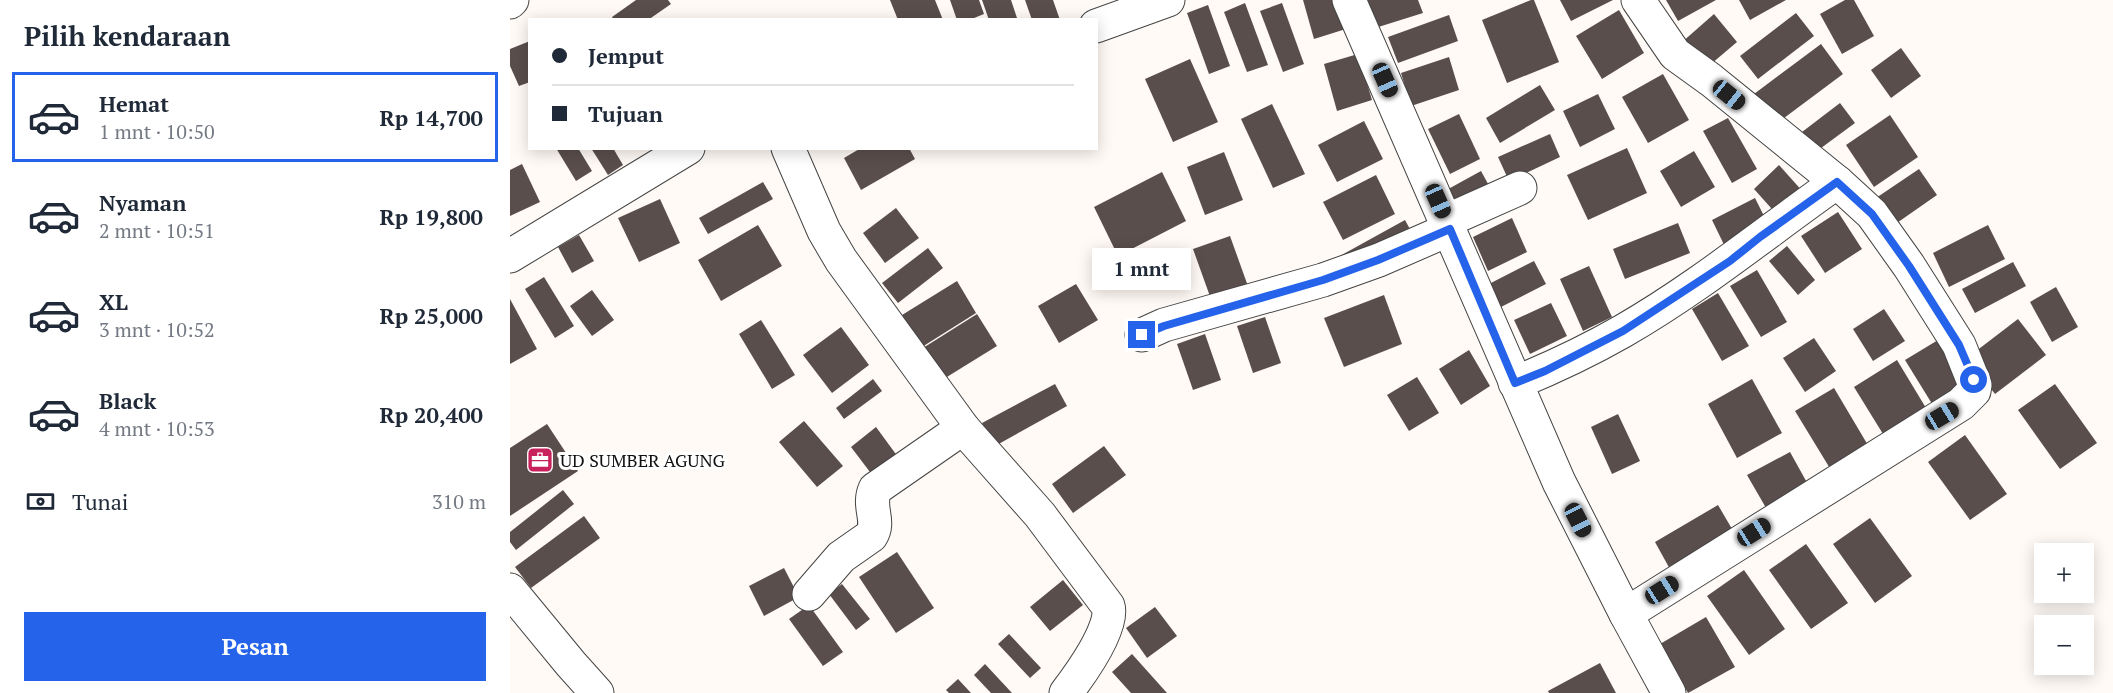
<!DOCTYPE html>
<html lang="id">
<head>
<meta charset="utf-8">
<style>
  body { margin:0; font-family:"PT Serif",serif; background:#f2f2f3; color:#1f2937; height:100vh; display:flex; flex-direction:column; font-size:22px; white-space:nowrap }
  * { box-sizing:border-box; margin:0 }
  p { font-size:20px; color:#747a83 }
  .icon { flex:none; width:33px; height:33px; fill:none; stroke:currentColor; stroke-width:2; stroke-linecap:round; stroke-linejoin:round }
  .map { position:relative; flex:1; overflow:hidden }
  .details { display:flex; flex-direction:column; background:#fff; width:510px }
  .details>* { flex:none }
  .top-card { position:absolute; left:18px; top:18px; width:570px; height:132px; border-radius:0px; box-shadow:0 3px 15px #0003; display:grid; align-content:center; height:132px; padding:0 24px; background:#fff }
  .buttons { position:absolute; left:1524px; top:543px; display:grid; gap:12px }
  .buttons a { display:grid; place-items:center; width:60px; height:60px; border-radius:0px; background:#fff; box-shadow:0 3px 15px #0003; font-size:30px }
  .end { position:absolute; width:27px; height:27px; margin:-14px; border:8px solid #2563eb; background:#fff; box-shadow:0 0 0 3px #fff }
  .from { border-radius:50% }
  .bubble { position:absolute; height:42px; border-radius:0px; background:#fff; box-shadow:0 3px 15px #0003; font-size:20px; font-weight:800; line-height:42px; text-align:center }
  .car { position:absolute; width:18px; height:36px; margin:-18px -9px; border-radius:8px; box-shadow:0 0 4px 2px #0007; background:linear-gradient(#222 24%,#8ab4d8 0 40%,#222 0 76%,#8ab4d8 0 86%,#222 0) }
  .top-card b { display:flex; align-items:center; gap:21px; height:57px; font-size:22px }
  .top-card b+b { border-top:2px solid #e0e1e3 }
  .top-card i { width:15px; height:15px; background:#1f2937 }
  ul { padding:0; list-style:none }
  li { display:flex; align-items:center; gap:18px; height:90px; margin:0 12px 9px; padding:0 12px; border:3px solid transparent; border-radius:0px }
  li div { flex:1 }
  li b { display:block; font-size:22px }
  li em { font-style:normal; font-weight:800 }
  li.active { border-color:#2563eb }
  li>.icon { width:54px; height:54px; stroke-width:1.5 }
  h2 { padding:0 24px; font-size:27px; line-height:72px }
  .pay { display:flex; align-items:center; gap:15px; height:66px; padding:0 24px; font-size:22px }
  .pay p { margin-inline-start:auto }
  .action { display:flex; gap:12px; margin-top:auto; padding:12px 24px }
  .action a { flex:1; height:69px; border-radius:0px; background:#2563eb; color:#fff; font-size:24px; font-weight:800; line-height:69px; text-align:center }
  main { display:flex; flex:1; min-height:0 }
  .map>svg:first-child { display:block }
</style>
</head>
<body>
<main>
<section class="details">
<h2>Pilih kendaraan</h2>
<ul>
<li class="active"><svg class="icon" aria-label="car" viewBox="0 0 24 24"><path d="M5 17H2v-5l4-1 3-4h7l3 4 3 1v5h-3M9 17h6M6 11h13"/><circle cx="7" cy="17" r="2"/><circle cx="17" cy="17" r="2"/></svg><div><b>Hemat</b><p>1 mnt · 10:50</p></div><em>Rp 14,700</em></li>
<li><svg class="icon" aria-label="car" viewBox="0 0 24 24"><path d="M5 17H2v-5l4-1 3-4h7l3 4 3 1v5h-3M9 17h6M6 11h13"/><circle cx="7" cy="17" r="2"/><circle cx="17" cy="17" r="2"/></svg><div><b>Nyaman</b><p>2 mnt · 10:51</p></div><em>Rp 19,800</em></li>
<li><svg class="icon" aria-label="car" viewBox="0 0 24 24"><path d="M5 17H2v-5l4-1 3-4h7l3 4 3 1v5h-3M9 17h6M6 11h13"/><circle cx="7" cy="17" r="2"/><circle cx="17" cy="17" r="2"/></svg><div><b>XL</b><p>3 mnt · 10:52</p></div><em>Rp 25,000</em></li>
<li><svg class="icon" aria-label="car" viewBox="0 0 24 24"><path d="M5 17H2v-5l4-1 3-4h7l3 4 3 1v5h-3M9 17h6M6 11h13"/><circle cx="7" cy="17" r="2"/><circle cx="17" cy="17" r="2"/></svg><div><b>Black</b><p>4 mnt · 10:53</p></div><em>Rp 20,400</em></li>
</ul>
<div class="pay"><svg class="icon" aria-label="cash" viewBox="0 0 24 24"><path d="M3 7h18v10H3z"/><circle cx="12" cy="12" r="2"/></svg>Tunai<p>310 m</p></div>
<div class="action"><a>Pesan</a></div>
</section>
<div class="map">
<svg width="1603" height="693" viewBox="0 0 1603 693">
  <rect width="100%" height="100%" fill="#fffaf5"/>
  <!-- building -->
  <g fill="#5a4e4d">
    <path d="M126,0H158L161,4L138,20H104L102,17Z"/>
    <path d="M380,0H425L433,20H388Z"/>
    <path d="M440,0H469L474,14L459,20H447Z"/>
    <path d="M472,0H501L507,18L479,20Z"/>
    <path d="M515,0H543L550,20H522Z"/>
    <path d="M793,0H831L839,28L804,39Z"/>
    <path d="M852,0H908L913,13L862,29Z"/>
    <path d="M1021,0H1024L1049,62L997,83L972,20Z"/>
    <path d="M1050,0H1103L1061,21Z"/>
    <path d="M1156,0H1206L1168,21Z"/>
    <path d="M1229,0H1276L1240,20Z"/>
    <path d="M1335,0H1344L1364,36L1332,54L1310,14Z"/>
    <path d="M735,3L758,65L737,72L714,12Z"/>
    <path d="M772,3L794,64L773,72L750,11Z"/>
    <path d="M698,5L720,66L699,74L677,13Z"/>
    <path d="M1109,10L1134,53L1092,79L1066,36Z"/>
    <path d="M1286,13L1304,36L1248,79L1230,56Z"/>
    <path d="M1204,14L1227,42L1194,70L1171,43Z"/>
    <path d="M939,15L948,41L888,63L878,37Z"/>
    <path d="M20,41V82L9,86L0,66V49Z"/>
    <path d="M1311,44L1333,74L1266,124L1244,94Z"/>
    <path d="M1391,48L1411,76L1381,98L1361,70Z"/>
    <path d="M848,54L862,100L827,111L814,64Z"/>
    <path d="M939,57L949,90L901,106L891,73Z"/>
    <path d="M680,59L708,122L663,142L635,79Z"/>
    <path d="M1153,74L1179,120L1138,143L1112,97Z"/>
    <path d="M1030,85L1045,110L990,143L976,118Z"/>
    <path d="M1088,94L1105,129L1070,147L1053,111Z"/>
    <path d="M1330,103L1345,123L1307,151L1292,132Z"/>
    <path d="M762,104L795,174L763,188L731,119Z"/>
    <path d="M949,114L970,159L940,174L918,129Z"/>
    <path d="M1380,115L1408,157L1364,187L1336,145Z"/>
    <path d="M1218,118L1247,169L1222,183L1193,131Z"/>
    <path d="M854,121L873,159L827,182L808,145Z"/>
    <path d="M1040,134L1050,157L999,181L988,157Z"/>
    <path d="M46,148H68L82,171L66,181Z"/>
    <path d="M81,148H103L113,165L98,175Z"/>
    <path d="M351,148H399L405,159L351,190L334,158Z"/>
    <path d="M1117,148L1137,193L1078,220L1057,175Z"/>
    <path d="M1184,151L1205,187L1171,207L1150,171Z"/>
    <path d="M714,152L733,200L695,215L677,167Z"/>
    <path d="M12,164L30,202L0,216V170Z"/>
    <path d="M1269,165L1303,203L1278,227L1244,189Z"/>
    <path d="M1409,169L1427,195L1384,225L1366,198Z"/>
    <path d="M971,171L983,193L943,216L931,193Z"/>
    <path d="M652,172L676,221L608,256L584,207Z"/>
    <path d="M866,175L885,214L833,240L813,202Z"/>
    <path d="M253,182L263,199L198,234L189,218Z"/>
    <path d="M1245,198L1264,236L1220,257L1202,220Z"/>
    <path d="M150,199L170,243L129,262L108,218Z"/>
    <path d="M386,208L409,238L375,263L353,233Z"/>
    <path d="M1328,212L1352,249L1315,273L1291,236Z"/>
    <path d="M1002,218L1017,252L978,271L963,237Z"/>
    <path d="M895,220L908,244L841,281L828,257Z"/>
    <path d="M1168,223L1180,253L1115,279L1103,249Z"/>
    <path d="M248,225L272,266L211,301L188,260Z"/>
    <path d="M1478,225L1495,259L1439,287L1423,253Z"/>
    <path d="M69,235L84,261L62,273L48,247Z"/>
    <path d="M720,236L739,289L702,302L683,249Z"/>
    <path d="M1277,246L1305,280L1288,295L1259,261Z"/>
    <path d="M418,248L433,268L388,303L372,283Z"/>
    <path d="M1024,261L1036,284L989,308L977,285Z"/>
    <path d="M1503,262L1516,286L1465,313L1452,289Z"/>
    <path d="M1079,266L1102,317L1073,331L1050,279Z"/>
    <path d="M1247,270L1277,322L1251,337L1220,286Z"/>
    <path d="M34,277L64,326L45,338L15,289Z"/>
    <path d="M447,281L466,313L412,347L392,315Z"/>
    <path d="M566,284L588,320L549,343L528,306Z"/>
    <path d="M1546,287L1568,327L1542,342L1520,302Z"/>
    <path d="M82,290L104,320L82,336L60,306Z"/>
    <path d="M1208,293L1239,346L1212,361L1182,309Z"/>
    <path d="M874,295L892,344L834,367L814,318Z"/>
    <path d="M0,299L27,349L0,364Z"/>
    <path d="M1041,303L1057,336L1020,354L1004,320Z"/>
    <path d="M1374,309L1395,341L1363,361L1343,329Z"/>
    <path d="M467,314L487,346L432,380L413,348Z"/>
    <path d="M755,317L771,363L743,373L727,326Z"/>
    <path d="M1508,319L1536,355L1485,394L1457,358Z"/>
    <path d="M251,320L285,375L262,389L229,334Z"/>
    <path d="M331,327L359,365L322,393L293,355Z"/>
    <path d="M695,334L711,380L683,390L667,344Z"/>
    <path d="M1438,334L1467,381L1424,407L1395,360Z"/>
    <path d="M1304,338L1326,371L1295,392L1273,358Z"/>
    <path d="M959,350L980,386L951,405L929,369Z"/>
    <path d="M1387,360L1416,408L1373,434L1344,387Z"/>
    <path d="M907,377L929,413L899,431L877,395Z"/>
    <path d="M363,379L372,391L334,419L326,408Z"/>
    <path d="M1242,379L1272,433L1227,458L1198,404Z"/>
    <path d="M545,384L557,406L485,446L472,423Z"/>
    <path d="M1545,384L1587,443L1550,469L1508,410Z"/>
    <path d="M1324,388L1362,452L1324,475L1285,411Z"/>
    <path d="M1108,414L1130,461L1102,474L1081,427Z"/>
    <path d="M294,421L333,466L307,487L269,442Z"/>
    <path d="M37,424L68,471L0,516V448Z"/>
    <path d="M366,427L388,457L363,476L341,447Z"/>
    <path d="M1455,435L1497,494L1460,520L1418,462Z"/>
    <path d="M594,446L616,475L563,513L542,484Z"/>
    <path d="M1280,452L1305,497L1263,520L1237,475Z"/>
    <path d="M53,490L64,504L6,550L0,542V532Z"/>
    <path d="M1208,505L1225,534L1161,571L1145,542Z"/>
    <path d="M74,516L90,538L21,588L5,567Z"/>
    <path d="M1360,518L1402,576L1365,603L1323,544Z"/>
    <path d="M1296,544L1338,603L1301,629L1259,570Z"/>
    <path d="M387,552L424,608L386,633L349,577Z"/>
    <path d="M274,568L289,597L254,616L239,586Z"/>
    <path d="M1234,570L1275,629L1239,655L1197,596Z"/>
    <path d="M553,580L573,605L540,631L520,607Z"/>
    <path d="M332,584L360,619L346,630L319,594Z"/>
    <path d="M299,605L333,652L313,666L279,619Z"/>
    <path d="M645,607L667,636L637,658L616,628Z"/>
    <path d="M1196,617L1225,667L1178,693L1150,644Z"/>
    <path d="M499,634L531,668L520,678L488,644Z"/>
    <path d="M622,654L657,693H621L602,672Z"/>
    <path d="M1090,663L1106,693H1039L1038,691Z"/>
    <path d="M475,664L502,693H481L464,675Z"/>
    <path d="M448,679L461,693H439L436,690Z"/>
  </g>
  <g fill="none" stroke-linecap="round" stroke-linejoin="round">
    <defs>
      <g id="minor">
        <path d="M839,0L1049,482L1116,614L1159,693"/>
        <path d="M0,2L2,0"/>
        <path d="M586,26L658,0"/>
        <path d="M278,148L314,231L331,260L453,428L530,515L598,606C605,627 569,676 556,693"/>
        <path d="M936,221L1010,188"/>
        <path d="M0,256L178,148"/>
        <path d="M632,335L654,325L813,280L869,260L940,229"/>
        <path d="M1005,383C1042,368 1078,351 1113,331C1188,288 1256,232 1327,182"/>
        <path d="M0,590L61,664L87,693"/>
        <path d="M299,594L331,557L361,536C371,521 357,507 365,489L453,428"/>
        <path d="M1116,614L1451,404L1464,391L1465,385L1449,345L1399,266L1362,214L1327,182L1201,80L1165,54L1128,0"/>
      </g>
    </defs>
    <!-- minor casing -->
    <use href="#minor" stroke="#444" stroke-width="35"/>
    <!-- minor -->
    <use href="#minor" stroke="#fff" stroke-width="33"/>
  </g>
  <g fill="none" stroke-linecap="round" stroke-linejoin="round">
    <!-- route -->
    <path stroke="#2563eb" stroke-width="8" d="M632,335L654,326L813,280L868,260L940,229L1005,383L1035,371L1113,331L1220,261L1250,237L1327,182L1362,214L1399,266L1449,345L1464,380"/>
  </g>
  <!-- icons -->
  <defs>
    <symbol id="office-square" viewBox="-11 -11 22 22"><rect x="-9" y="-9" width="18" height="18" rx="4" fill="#c7225b" stroke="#fff"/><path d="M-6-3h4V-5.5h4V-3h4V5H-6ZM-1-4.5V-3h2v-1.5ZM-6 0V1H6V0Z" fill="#fff"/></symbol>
  </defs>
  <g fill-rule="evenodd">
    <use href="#office-square" x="15" y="445" width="30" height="30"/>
  </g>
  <g text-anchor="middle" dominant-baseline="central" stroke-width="6" stroke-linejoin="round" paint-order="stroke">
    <!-- poi labels -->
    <g font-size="18" fill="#111" stroke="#fff" text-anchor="start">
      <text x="50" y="460">UD SUMBER AGUNG</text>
    </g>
  </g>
</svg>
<div class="buttons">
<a>+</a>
<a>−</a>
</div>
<i class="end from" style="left:1464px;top:380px"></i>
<i class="end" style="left:632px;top:335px"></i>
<div class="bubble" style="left:582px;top:248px;width:99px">1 mnt</div>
<i class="car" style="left:875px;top:80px;rotate:156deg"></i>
<i class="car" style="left:1219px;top:95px;rotate:129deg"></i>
<i class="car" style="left:928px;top:201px;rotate:156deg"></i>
<i class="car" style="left:1432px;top:416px;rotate:59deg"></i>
<i class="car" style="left:1068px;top:520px;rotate:153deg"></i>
<i class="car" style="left:1244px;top:532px;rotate:58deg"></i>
<i class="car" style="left:1152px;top:590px;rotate:58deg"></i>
<div class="top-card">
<b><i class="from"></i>Jemput</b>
<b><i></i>Tujuan</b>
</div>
</div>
</main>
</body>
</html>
